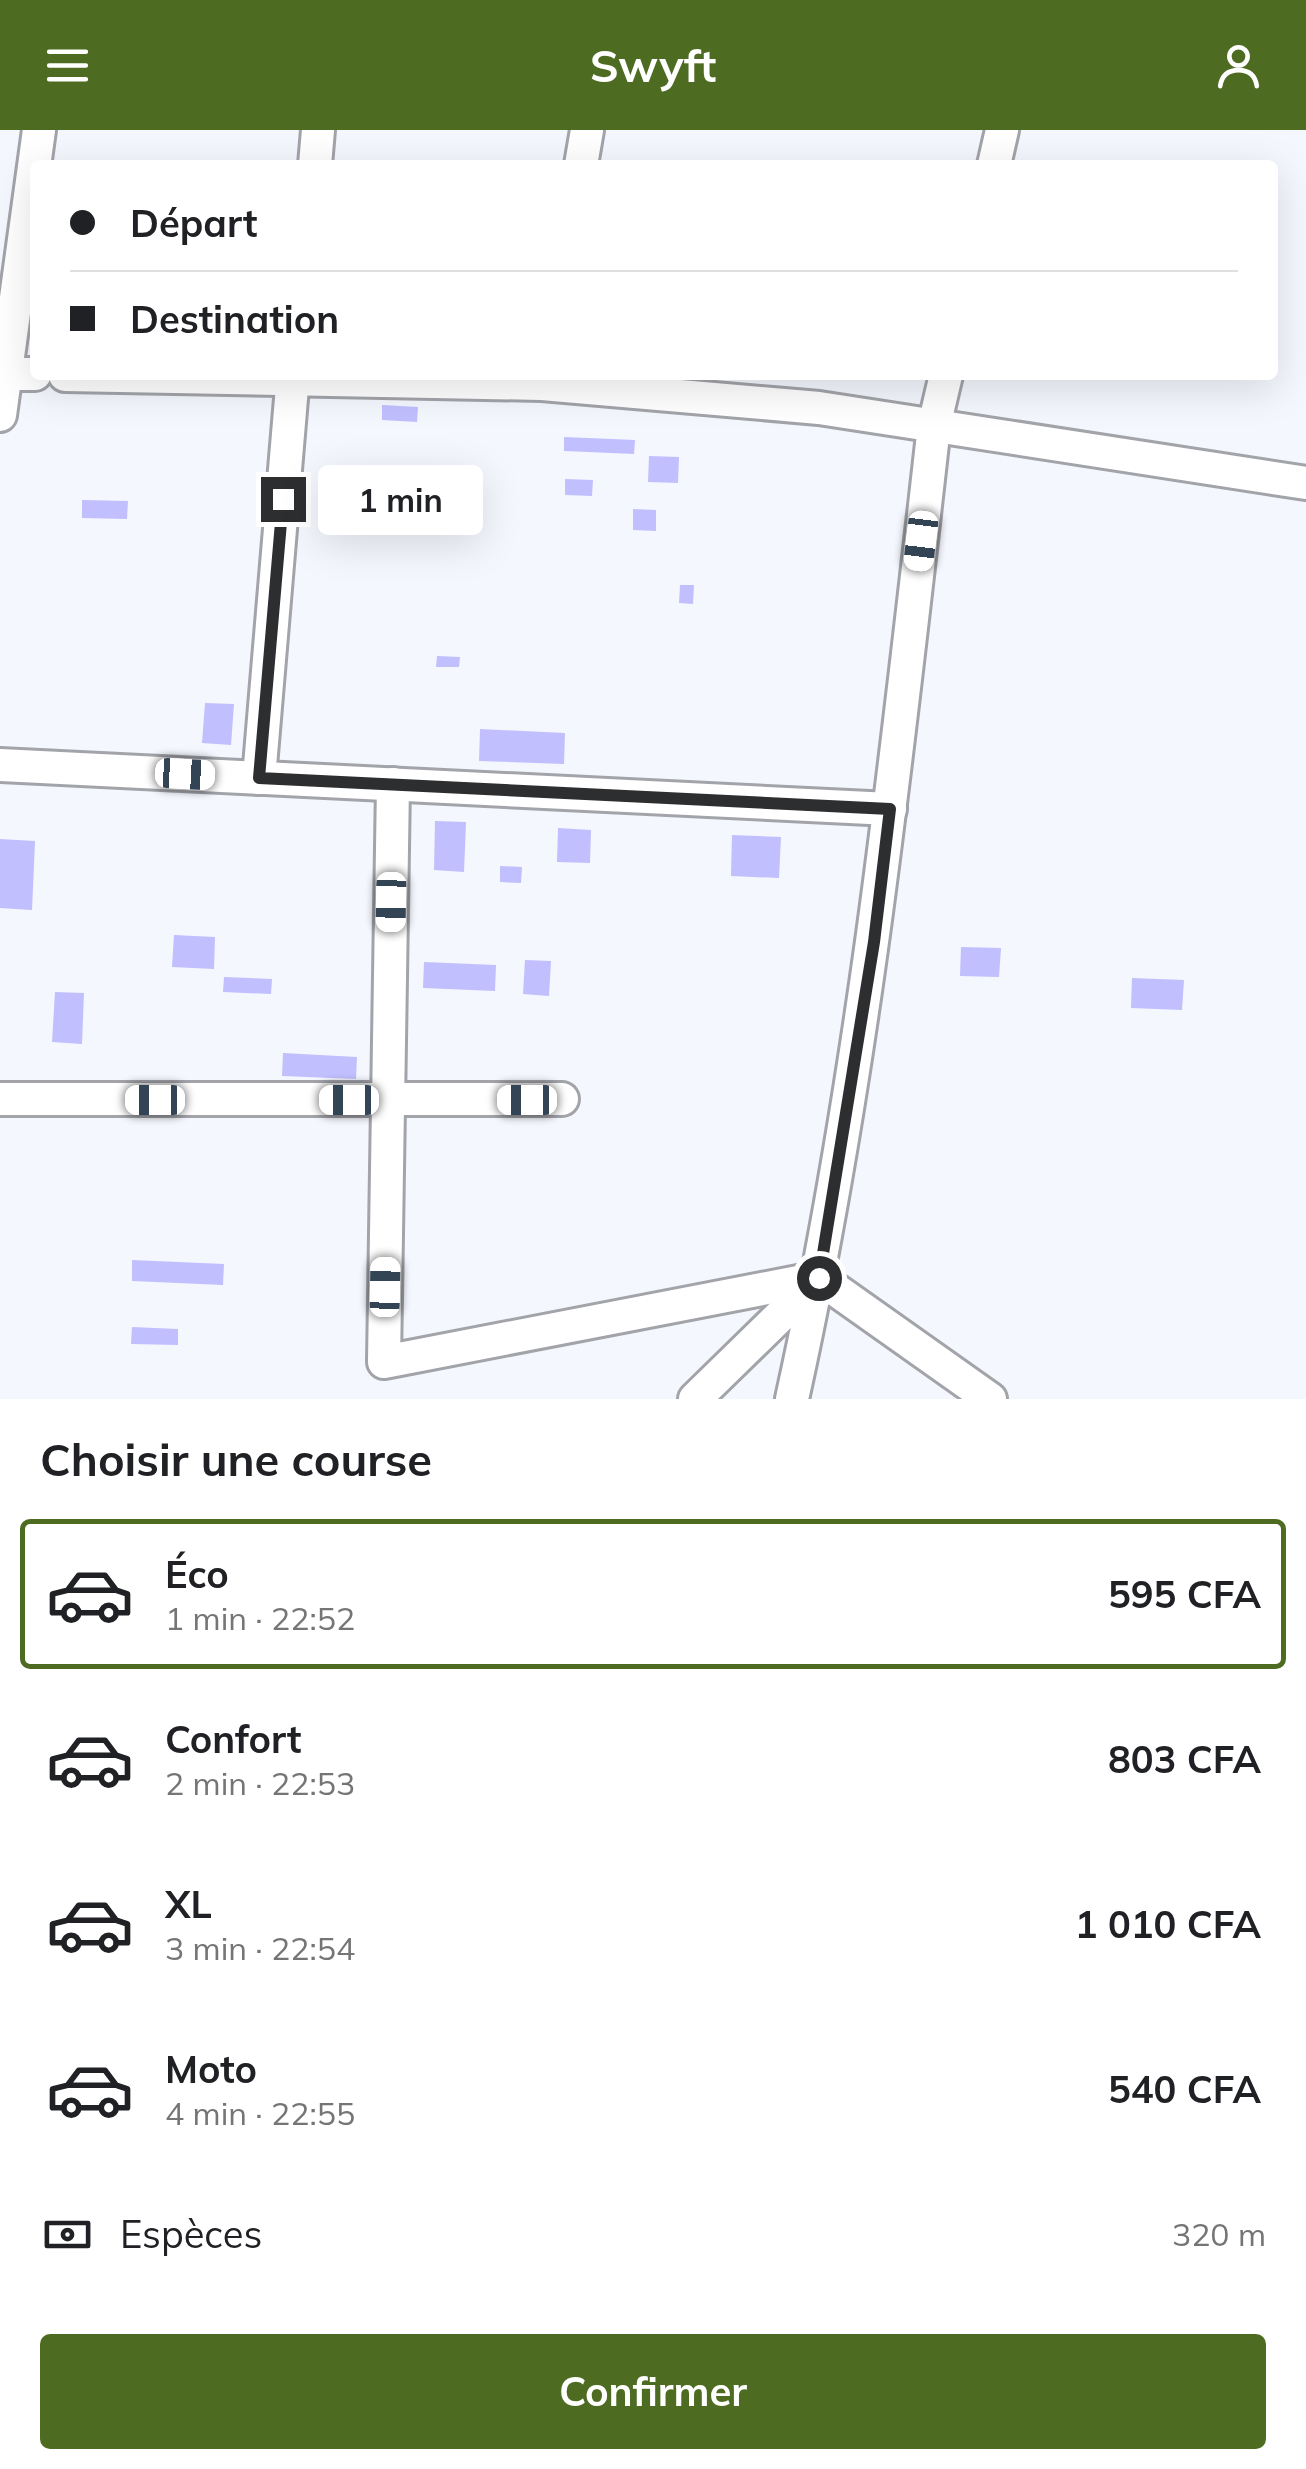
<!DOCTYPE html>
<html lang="fr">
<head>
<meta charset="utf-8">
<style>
  body { margin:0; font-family:Mulish,sans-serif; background:#f2f2f2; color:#202124; height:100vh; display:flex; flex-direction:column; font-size:38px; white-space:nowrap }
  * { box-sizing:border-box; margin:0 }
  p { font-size:32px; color:#757577 }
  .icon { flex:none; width:55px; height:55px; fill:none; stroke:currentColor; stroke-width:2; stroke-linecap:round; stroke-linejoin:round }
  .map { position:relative; height:1269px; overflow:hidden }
  .panel { display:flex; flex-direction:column; background:#fff; flex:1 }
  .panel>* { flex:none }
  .banner { position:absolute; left:30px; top:30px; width:1248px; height:220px; border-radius:10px; box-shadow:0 10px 40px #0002; display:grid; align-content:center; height:220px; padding:0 40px; background:#fff }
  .end { position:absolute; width:45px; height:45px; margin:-22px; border:12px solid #2d2e30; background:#fff; box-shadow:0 0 0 5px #fff }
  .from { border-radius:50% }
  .bubble { position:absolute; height:70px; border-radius:10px; background:#fff; box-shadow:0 10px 40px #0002; font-size:32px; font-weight:700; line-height:70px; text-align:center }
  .car { position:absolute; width:30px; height:60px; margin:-30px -15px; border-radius:12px; box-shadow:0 0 8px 2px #0007; background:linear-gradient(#fff 24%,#345 0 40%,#fff 0 76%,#345 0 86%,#fff 0) }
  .banner b { display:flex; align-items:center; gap:35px; height:95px; font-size:38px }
  .banner b+b { border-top:2px solid #e0e0e0 }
  .banner i { width:25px; height:25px; background:#202124 }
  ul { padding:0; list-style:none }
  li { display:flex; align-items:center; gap:30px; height:150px; margin:0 20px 15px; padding:0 20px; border:5px solid transparent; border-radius:10px }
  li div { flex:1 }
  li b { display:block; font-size:38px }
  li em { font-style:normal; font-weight:700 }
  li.on { border-color:#4d6c22 }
  li>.icon { width:90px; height:90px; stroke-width:1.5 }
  h2 { padding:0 40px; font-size:45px; line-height:120px }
  .pay { display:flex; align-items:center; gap:25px; height:110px; padding:0 40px; font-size:38px }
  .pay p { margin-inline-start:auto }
  .primary-button { display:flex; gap:20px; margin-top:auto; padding:20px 40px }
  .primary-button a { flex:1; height:115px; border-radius:10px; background:#4d6c22; color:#fff; font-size:40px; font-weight:700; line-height:115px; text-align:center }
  header { display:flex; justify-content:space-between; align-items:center; height:130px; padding:0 40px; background:#4d6c22; color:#fff; font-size:45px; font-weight:700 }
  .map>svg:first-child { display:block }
</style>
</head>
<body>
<header><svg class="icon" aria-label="menu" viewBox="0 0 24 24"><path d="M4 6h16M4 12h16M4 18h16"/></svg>Swyft<svg class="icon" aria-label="person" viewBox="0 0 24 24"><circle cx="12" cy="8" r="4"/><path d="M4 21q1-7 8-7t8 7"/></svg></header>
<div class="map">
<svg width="1306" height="1269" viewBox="0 0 1306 1269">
  <rect width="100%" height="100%" fill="#f4f7fd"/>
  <!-- building -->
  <g fill="#c1bffe">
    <path d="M382,275L418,277L417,292L382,290Z"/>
    <path d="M564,307L635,310L634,324L564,321Z"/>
    <path d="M649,326L679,327L678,353L648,352Z"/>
    <path d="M565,349L593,350L592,366L565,365Z"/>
    <path d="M82,370L128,371L127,389L82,388Z"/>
    <path d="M633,379L656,380V401L633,400Z"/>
    <path d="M680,455H694L693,474L679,473Z"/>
    <path d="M437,526L460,527L459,537H436Z"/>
    <path d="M205,573L234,574L231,615L202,613Z"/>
    <path d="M480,599L565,603L564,634L479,631Z"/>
    <path d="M435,691L466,692L464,742L434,740Z"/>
    <path d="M558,698L591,700L590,733L557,732Z"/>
    <path d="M732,705L781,707L779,748L731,746Z"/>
    <path d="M0,709L35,711L32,780L0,778Z"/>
    <path d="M500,736L522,737L521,753L500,752Z"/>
    <path d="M174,805L215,807L214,839L172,837Z"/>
    <path d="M961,817L1001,818L999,847L960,846Z"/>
    <path d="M525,830L551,831L549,866L523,864Z"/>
    <path d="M424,832L496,835L495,861L423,858Z"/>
    <path d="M224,847L272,849L271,864L223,862Z"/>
    <path d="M1132,848L1184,850L1182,880L1131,878Z"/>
    <path d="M55,862L84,863L82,914L52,912Z"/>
    <path d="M283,923L357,927L356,949L282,946Z"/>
    <path d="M132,1130L224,1134L223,1155L132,1151Z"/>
    <path d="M132,1197L178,1199V1215L131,1214Z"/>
  </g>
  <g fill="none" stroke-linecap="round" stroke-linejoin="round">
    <defs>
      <g id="minor">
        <path d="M315,35L318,0"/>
        <path d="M581,35L587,0"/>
        <path d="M994,35L1002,0"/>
        <path d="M0,244H35"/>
        <path d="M65,245L542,254L819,278L1306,353"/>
        <path d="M0,285L39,0"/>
        <path d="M0,635L890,679"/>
        <path d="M259,648L293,245"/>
        <path d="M393,654L384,1232L819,1148L990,1269"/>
        <path d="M0,969H562"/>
        <path d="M695,1269L819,1148"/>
        <path d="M792,1269C863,948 897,622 934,296L946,245"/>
      </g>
    </defs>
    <!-- minor casing -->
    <use href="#minor" stroke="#a2a4aa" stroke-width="38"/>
    <!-- minor -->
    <use href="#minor" stroke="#fff" stroke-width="32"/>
  </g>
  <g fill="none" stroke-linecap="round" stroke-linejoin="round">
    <!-- route -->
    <path stroke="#2d2e30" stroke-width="12" d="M283,369L259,648L890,679L874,812L819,1148"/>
  </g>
</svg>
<i class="end from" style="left:819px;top:1148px"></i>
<i class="end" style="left:283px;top:369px"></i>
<div class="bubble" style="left:318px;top:335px;width:165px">1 min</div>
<i class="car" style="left:921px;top:411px;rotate:187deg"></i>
<i class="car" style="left:185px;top:644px;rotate:93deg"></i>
<i class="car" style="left:391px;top:772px;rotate:181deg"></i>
<i class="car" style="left:155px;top:970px;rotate:270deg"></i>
<i class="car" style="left:349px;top:970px;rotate:270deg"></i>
<i class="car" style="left:527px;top:970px;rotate:270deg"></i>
<i class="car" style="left:385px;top:1157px;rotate:1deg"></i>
<div class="banner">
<b><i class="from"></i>Départ</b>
<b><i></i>Destination</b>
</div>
</div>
<section class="panel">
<h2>Choisir une course</h2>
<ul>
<li class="on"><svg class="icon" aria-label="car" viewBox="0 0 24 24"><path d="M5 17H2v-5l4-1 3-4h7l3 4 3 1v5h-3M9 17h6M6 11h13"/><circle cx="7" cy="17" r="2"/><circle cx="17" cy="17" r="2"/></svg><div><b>Éco</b><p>1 min · 22:52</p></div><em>595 CFA</em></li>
<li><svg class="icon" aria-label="car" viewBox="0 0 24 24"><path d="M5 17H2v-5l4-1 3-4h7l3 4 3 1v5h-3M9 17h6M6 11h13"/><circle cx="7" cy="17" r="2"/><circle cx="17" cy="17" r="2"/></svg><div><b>Confort</b><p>2 min · 22:53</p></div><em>803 CFA</em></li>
<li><svg class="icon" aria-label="car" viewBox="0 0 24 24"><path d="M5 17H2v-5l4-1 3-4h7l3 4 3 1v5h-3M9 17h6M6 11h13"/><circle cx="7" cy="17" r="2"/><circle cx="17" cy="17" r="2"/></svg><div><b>XL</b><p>3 min · 22:54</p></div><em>1 010 CFA</em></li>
<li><svg class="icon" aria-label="car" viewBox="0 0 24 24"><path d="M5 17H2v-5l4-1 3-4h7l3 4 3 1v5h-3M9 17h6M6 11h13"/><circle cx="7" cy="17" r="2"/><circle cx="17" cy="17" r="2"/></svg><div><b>Moto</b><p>4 min · 22:55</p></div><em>540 CFA</em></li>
</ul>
<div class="pay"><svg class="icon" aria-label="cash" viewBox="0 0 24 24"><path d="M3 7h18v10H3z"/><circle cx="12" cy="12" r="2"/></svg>Espèces<p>320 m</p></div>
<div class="primary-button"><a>Confirmer</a></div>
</section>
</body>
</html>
